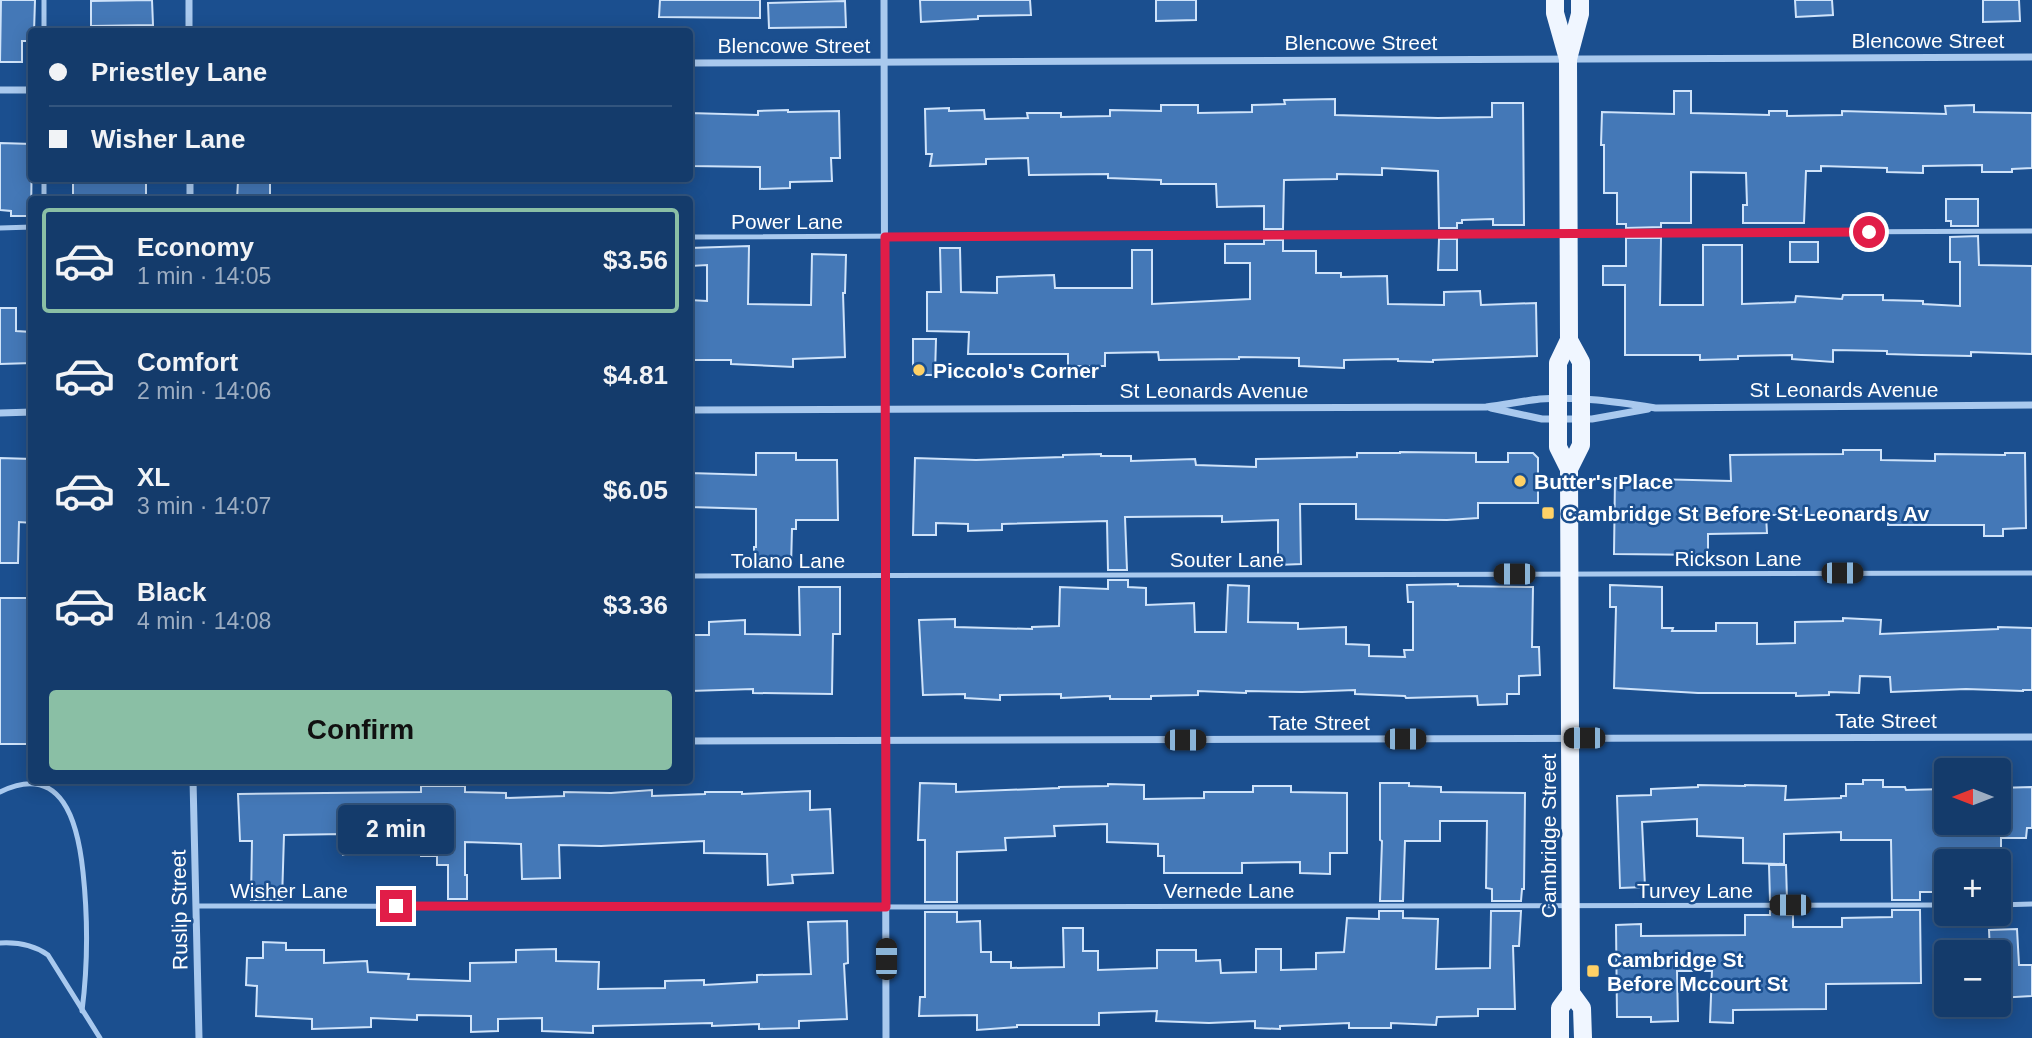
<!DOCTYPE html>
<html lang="en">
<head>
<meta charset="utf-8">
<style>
  body { margin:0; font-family:Helvetica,sans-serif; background:#214673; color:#f1f3f6; height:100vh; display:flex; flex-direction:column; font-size:26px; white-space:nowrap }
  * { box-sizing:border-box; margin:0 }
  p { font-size:23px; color:#9dadc1 }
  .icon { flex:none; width:38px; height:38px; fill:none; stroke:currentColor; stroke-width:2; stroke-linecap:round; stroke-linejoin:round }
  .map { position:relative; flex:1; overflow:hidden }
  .drawer { position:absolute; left:28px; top:196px; width:665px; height:588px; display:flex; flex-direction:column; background:#143b6b; border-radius:7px; box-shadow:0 4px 18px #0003,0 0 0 2px #33557e }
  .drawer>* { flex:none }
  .hud { position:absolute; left:28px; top:28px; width:665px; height:154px; border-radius:7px; box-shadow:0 4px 18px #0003,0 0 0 2px #33557e; display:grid; align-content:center; height:154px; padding:0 21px; background:#143b6b }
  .needle { width:46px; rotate:270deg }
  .tools { position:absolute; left:1934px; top:758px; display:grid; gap:14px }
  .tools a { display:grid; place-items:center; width:77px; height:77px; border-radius:7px; background:#143b6b; box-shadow:0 4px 18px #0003,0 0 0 2px #33557e; font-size:35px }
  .end { position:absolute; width:32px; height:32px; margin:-16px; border:9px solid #e11d48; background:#fff; box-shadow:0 0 0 4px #fff }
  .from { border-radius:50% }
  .bubble { position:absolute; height:49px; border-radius:7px; background:#143b6b; box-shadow:0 4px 18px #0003,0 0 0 2px #33557e; font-size:23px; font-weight:700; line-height:49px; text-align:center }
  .car { position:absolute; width:21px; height:42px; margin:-21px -10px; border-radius:9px; box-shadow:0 0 5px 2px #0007; background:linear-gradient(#222 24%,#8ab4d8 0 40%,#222 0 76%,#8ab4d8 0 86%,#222 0) }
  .hud b { display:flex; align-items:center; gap:24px; height:66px; font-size:26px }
  .hud b+b { border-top:2px solid #33557e }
  .hud i { width:18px; height:18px; background:#f1f3f6 }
  ul { padding:12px 0 0; list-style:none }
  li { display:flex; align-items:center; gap:21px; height:105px; margin:0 14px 10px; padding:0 7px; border:4px solid transparent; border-radius:7px }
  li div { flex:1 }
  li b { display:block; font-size:26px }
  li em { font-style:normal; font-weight:700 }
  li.current { border-color:#8abfa5 }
  li>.icon { width:63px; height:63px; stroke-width:1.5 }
  .button { display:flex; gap:14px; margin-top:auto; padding:14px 21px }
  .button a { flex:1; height:80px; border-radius:7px; background:#8abfa5; color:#111; font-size:28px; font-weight:700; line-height:80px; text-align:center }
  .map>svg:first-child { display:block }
</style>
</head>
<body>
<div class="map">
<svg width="2032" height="1038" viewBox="0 0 2032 1038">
  <rect width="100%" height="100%" fill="#1b4f8f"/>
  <!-- building -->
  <g fill="#4478b7" stroke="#cfe3fa" stroke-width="2">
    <path d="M1,0H35L34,32H32V41H22V62H0Z"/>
    <path d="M152,0L153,25L91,26V1Z"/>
    <path d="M660,0H760V18L659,17Z"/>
    <path d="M920,0H1030L1031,15L978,16V19L921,22Z"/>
    <path d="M1156,0H1196V20L1156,21Z"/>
    <path d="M1795,0H1832L1833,15L1796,17Z"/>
    <path d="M1983,0H2019L2020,21L1983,22Z"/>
    <path d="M845,1L846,27L769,28L768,3Z"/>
    <path d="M1674,91H1691V113L1769,115V111H1787V116L1842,115V111L1946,114L1945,106L1974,105V112L2032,113V168L2012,169V172H1982V165L1923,166V173L1887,172V168L1821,166V171H1806L1804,223H1743V205H1747L1746,173L1691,172V223H1661V227L1626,228V224H1617V193H1604V145H1601L1602,112L1674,114Z"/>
    <path d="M1335,99V115L1438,118L1492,117V103H1523L1524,225H1493V219L1462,220V223H1457V228H1439L1438,171L1382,168V175L1337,174V179L1284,180L1283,229H1264V206L1217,207L1216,184H1161V180L1108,178V174L1029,175L1028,158L986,159V164L930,166L932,154H926L925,109L949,108V111L984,110L985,119L1028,118L1027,113H1061V117L1110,116V110L1161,111V105H1198V113L1252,112V105L1285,104L1284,100Z"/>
    <path d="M788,110V112L839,111L840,158H831L832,181L790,182V188L760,189V167L690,166V113L758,115V111Z"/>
    <path d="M0,143L32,144L31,216H11V211L0,210Z"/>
    <path d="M73,178H146V197L73,196Z"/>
    <path d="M238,181L270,183V200H237Z"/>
    <path d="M1946,199H1978V226H1951V221H1946Z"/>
    <path d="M1978,236L1979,265L2032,266V354L1971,352V356L1921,355L1887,354V351L1833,350V362L1792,359V355L1738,356V359L1700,360V355H1625V285H1603V266H1626V238H1661L1660,305H1703V245H1742V304L1795,302L1796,296L1842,299L1843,295H1883V300L1923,301V304L1960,306V262H1950V237Z"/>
    <path d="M1439,239H1457V270H1438Z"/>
    <path d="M1264,240H1283V251H1316V273H1341V277L1387,276L1388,304L1444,305V292L1480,291L1481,305L1536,303L1537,356L1433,360V362L1398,361V359L1344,360V368L1299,366V358L1239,357V359L1159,360L1158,352L1105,353V366H1068V354H968L969,332L927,331V292H941L940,248H960L961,292L997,293V277L1054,275L1055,288H1132V250H1152V304L1250,299V263H1225V244H1264Z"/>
    <rect x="1790" y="242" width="28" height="20"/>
    <path d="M749,246L748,304L811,305L812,254L846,255L845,293H843L845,357L793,359V367L731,364V360H690V300L707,301V265L691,266L690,248Z"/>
    <path d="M0,308H16V331L32,332V363L0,364Z"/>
    <path d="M913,339H936L935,375H913Z"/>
    <path d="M1843,450H1881V460L1935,461V454L2005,455V453H2025L2026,528L2003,529V536H1984V525H1888V511L1821,513V515H1766L1767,533L1708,534V555L1614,554L1615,478L1731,481L1730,455L1843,454Z"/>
    <path d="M1400,452L1476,453V462H1508V453H1533L1538,458V503H1478V518L1447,520L1356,519V504H1300L1301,564L1278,565V520L1222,522V516L1125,517L1127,570H1108L1107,521L1002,524V530L968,531V524L936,523V535H913L915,458L976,460L1063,457V455L1101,454V456H1131V461L1195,459L1196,465L1256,467V459L1357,457V453H1400Z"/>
    <path d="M756,453H796V460H837L838,520H796V529H792L791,567L754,566V547H756V509L690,507V473L756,475Z"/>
    <path d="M0,458L32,459V523L19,522L18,563H0Z"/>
    <path d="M1108,580H1128V587L1146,588V605L1194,603L1195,632H1226L1228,585L1249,586L1248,622L1298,623V629L1346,627V644L1369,645V656L1405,657L1404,650H1413V602H1408L1407,585L1458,584V586L1533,587L1532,647H1539L1540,675L1519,676V694H1507V704L1478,705L1477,696L1406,698L1405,696L1355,694V690L1302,692L1246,691V693L1198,691V695L1151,696V699H1110V696L1061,698V694L1000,695V700L965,698V694L923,695L919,620L955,619V627L1032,629V627L1059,626L1060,587L1108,589Z"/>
    <path d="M1610,585L1662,587V628H1673L1672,631H1716V623H1757V644L1795,643V622L1843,621V618L1881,620L1880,634L1998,629V627L2032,628V690H2023V691L1966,689L1891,692L1890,677L1860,676L1859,693L1829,692V695L1796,696V693H1698L1614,688L1616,607H1610Z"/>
    <path d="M799,587H840V634H833L832,694L753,693V689L690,691V635H709V622L745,620V634L800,635Z"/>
    <path d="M0,598H32L30,744H0Z"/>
    <path d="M1863,780H1883V787H1905L1906,790L1946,789V822H1998V788L2032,787V828H2027L2026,838H2001V856L1981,855V848H1946V892H1920V900H1892L1891,840H1841V832L1784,834V864L1743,863V838L1697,836V819L1642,822L1645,887L1620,888L1617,796L1651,795V789L1698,787V785L1745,786V785L1786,786L1785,800L1841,798V796H1846V784H1863Z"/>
    <path d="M920,783L956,784V792L1059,788V787L1108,786V784L1144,785V799L1204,798V792H1253V786H1291V792L1347,793V853H1330V874L1300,873V862L1242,863V873H1164V856H1158V844L1107,842V824L1054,826L1055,836L1005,838L1006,850L957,852V902H925V840H918Z"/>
    <path d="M1380,783H1409V786L1441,787V792L1525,793L1524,889H1522L1521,901H1492V889L1486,888L1487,821H1440V841H1405L1403,901H1380L1382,841L1380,840Z"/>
    <path d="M421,786H465V792L506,793V798L564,796V792L611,793L652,790V796L705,794V792H742V794L810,791V810L830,809L833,873L792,875L793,883L768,885L767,854L704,853V841L601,846L559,845L560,878L522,879L521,844L465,842V875H467V899H448V865H437V856H421V849H370V855H343V834L284,835L282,900H251L252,841H240L238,794L421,792Z"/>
    <path d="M1769,865H1786L1787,900H1770Z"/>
    <path d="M1892,910H1920L1921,983L1826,984V1009L1733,1010V1023L1710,1022L1712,971H1677L1678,1021L1651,1022V1017H1617L1616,925L1641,924V936L1745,935V915H1770V911H1787V915H1793V927H1842V918L1892,917Z"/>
    <path d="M1379,911H1403V918L1438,919L1436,969L1490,968L1491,911H1521L1519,946H1513L1515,1009H1478V1016L1437,1017L1436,1025L1391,1023V1028H1349V1023L1280,1026V1029L1255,1028V1021L1209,1023L1156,1021L1157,1011L1099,1013V1025H1017V1027L977,1030V1015L919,1016L920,997H925V912H957V922L980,921L981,952H991V962H1011V968L1064,967L1063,928H1083V951H1098V970L1157,968V950H1196V961L1220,960L1221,973L1256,972V949H1281V970L1316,969V953L1344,952L1347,918L1379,919Z"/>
    <path d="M847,921L848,963L844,964L847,1019L799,1021V1028L759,1029V1024L712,1026V1023L593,1026V1033L542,1031V1018L498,1019V1031L471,1032V1016L417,1015V1020L371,1018V1027L312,1029V1019L256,1016L257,986L246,985L247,958H263V942L286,943V950H324V963L367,961L368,972L409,974L408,979L470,981V963L516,962V950L556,949V961L599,962L598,989L665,988V981L704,980V985L757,982V975L811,974L808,922Z"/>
    <path d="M2017,929L2019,965H2032V996L1998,998V952H1990L1989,930Z"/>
  </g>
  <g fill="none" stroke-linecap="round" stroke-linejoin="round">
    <!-- lane -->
    <g stroke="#a9c9ee" stroke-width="5">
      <path d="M44,32V0"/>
      <path d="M44,178V200"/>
      <path d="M0,228L32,227"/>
      <path d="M690,237L2032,231"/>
      <path d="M690,576L2032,573"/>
      <path d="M0,792C63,761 78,824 83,872C88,919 88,964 82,1011"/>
      <path d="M1998,905L2032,904"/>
      <path d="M196,906L923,907L1946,905"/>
      <path d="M0,943C17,942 34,945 48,955L100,1038"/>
    </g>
    <!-- street -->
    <g stroke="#a9c9ee" stroke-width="7">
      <path d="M189,0V32"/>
      <path d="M884,0L886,1038"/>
      <path d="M690,63L2032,57"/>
      <path d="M0,90H32"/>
      <path d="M190,178V200"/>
      <path d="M1491,408L1542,419H1592L1648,409"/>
      <path d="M690,410L1486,407C1504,405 1522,401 1540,399C1579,396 1617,402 1656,408L2032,405"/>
      <path d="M0,413L32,412"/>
      <path d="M690,741L2032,737"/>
      <path d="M193,780L199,1038"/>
    </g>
    <!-- primary -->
    <g stroke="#f0f6ff" stroke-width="18">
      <path d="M1555,0V13L1568,59"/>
      <path d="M1569,469L1558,447V363L1569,340L1568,59L1580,14V0"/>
      <path d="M1571,993L1582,1008L1583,1038"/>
      <path d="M1560,1038V1008L1571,993L1569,469L1581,445V362L1569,340"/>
    </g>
  </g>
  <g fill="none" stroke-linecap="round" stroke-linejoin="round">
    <!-- route -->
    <path stroke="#e11d48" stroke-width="9" d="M396,906L886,907L885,237L1869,232"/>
  </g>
  <!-- markers -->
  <g fill="#ffd166" stroke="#1b4f8f" stroke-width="2.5">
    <circle cx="919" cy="370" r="7"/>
    <circle cx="1520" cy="481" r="7"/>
    <rect x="1541" y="506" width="14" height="14" rx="3.5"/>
    <rect x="1586" y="964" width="14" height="14" rx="3.5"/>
  </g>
  <g text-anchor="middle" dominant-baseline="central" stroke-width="5" stroke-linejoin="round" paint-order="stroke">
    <!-- street labels -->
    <g font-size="21" fill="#fff" stroke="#1b4f8f">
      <text x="1928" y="40">Blencowe Street</text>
      <text x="1361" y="42">Blencowe Street</text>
      <text x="794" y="45">Blencowe Street</text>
      <text x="787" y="221">Power Lane</text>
      <text x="1844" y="389">St Leonards Avenue</text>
      <text x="1214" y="390">St Leonards Avenue</text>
      <text x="1738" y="558">Rickson Lane</text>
      <text x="1227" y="559">Souter Lane</text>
      <text x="788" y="560">Tolano Lane</text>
      <text x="1886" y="720">Tate Street</text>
      <text x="1319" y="722">Tate Street</text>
      <text transform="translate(1548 836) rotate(-90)">Cambridge Street</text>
      <text x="289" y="890">Wisher Lane</text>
      <text x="1229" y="890">Vernede Lane</text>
      <text x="1695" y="890">Turvey Lane</text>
      <text transform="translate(179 910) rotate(-91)">Ruslip Street</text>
    </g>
    <!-- poi labels -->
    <g font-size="21" font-weight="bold" fill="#fff" stroke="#1b4f8f" text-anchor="start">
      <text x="933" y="370">Piccolo's Corner</text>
      <text x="1534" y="481">Butter's Place</text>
      <text x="1562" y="513">Cambridge St Before St Leonards Av</text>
      <text x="1607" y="959">Cambridge St<tspan x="1607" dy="24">Before Mccourt St</tspan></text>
    </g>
  </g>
</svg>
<div class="tools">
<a><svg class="needle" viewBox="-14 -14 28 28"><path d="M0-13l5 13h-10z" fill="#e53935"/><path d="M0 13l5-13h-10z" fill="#9dadc1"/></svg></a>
<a>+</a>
<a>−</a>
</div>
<i class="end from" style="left:1869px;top:232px"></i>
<i class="end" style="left:396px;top:906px"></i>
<div class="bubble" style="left:338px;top:805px;width:116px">2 min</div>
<i class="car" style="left:1842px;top:573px;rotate:90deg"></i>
<i class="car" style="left:1514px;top:574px;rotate:270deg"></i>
<i class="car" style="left:1584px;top:738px;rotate:270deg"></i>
<i class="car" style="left:1405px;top:739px;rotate:90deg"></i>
<i class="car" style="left:1185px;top:740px;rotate:90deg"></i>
<i class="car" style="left:1790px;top:905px;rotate:270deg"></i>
<i class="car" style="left:886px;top:959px;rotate:0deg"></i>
<div class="hud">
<b><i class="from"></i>Priestley Lane</b>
<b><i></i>Wisher Lane</b>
</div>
<section class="drawer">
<ul>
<li class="current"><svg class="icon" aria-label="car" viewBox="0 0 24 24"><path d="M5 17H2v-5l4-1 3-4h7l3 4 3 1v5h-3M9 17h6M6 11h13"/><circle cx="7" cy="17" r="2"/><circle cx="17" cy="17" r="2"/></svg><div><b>Economy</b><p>1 min · 14:05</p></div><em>$3.56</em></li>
<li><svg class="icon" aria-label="car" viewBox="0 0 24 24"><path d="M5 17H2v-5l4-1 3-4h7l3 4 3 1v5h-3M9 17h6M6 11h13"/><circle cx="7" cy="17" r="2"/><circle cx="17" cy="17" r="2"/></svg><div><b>Comfort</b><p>2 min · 14:06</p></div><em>$4.81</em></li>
<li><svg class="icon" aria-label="car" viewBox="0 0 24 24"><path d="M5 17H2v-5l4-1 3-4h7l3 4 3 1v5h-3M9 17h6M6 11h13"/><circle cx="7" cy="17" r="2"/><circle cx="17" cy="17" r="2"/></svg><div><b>XL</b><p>3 min · 14:07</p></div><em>$6.05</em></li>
<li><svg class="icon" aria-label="car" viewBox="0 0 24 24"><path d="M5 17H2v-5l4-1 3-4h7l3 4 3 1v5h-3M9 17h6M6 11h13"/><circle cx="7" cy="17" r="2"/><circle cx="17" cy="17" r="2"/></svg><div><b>Black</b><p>4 min · 14:08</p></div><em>$3.36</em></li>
</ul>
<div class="button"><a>Confirm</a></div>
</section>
</div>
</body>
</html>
